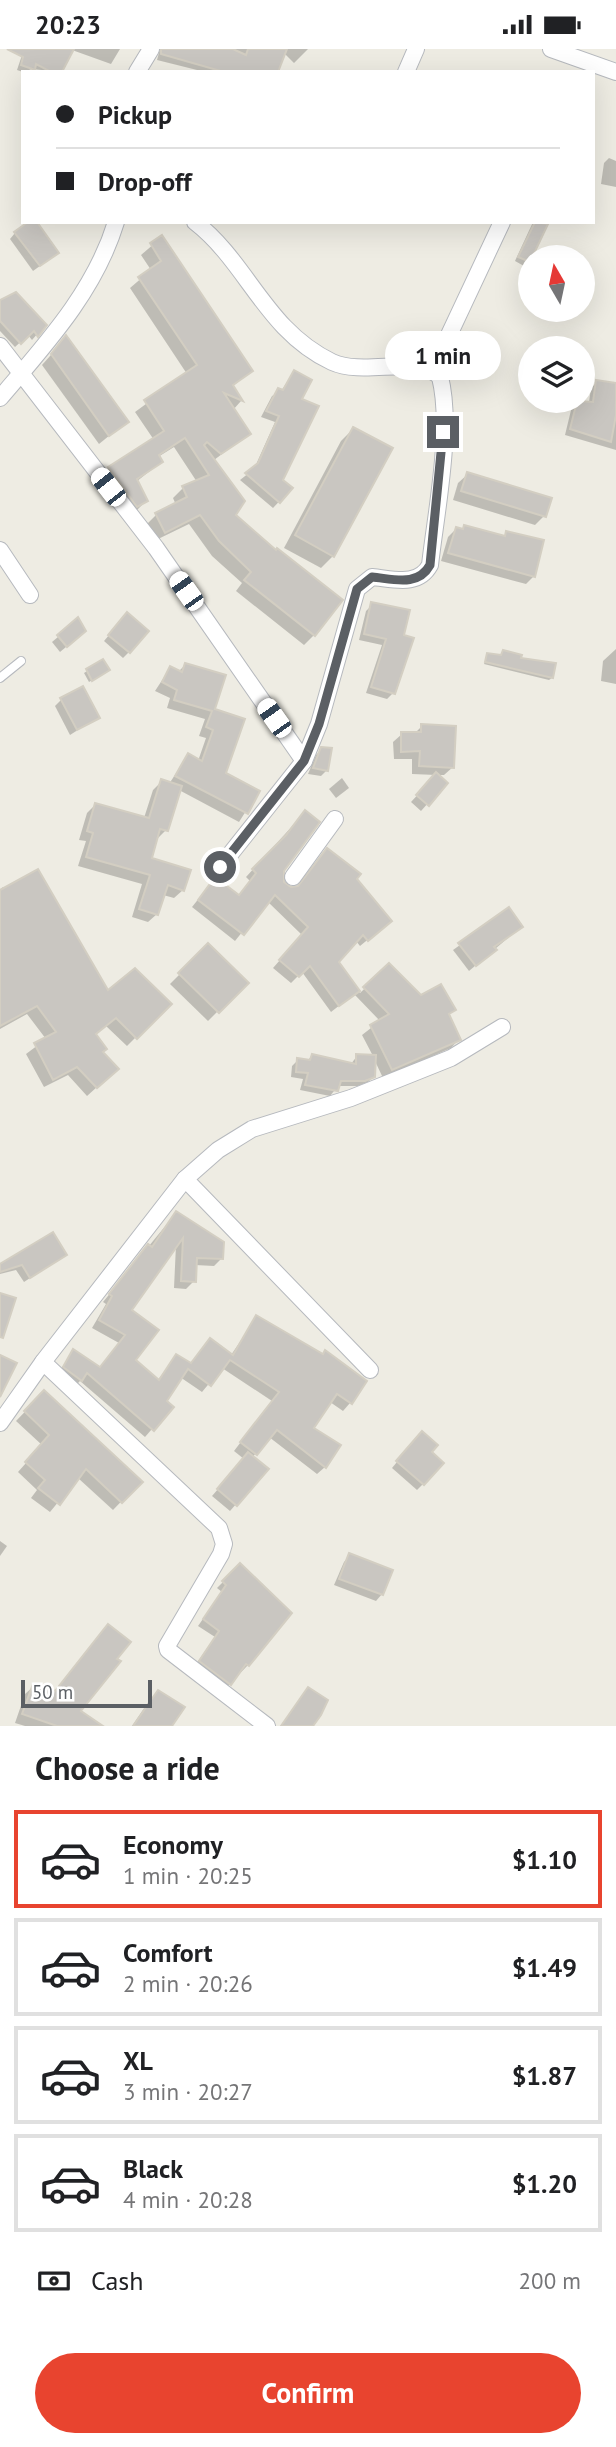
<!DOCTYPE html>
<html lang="en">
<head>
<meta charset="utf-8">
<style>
  body { margin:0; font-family:"PT Sans",sans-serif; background:#f6f6f6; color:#202124; height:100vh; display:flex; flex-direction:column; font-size:26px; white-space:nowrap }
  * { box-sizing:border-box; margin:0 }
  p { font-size:23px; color:#757577 }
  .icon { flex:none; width:38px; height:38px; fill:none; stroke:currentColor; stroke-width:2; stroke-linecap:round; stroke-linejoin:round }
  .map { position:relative; height:1677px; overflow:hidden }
  .panel { display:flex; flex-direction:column; background:#fff; flex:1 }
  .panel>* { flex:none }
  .top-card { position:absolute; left:21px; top:21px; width:574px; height:154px; border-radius:0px; box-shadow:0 7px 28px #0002; display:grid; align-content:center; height:154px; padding:0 35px; background:#fff }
  .needle { width:46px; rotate:351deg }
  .buttons { position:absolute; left:518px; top:196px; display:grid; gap:14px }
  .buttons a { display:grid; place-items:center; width:77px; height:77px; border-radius:50%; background:#fff; box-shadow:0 7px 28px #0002; font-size:35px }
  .scale { position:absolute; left:21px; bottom:18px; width:131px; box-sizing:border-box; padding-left:7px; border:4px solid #5b5f64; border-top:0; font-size:19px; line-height:24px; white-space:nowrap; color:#5b5f64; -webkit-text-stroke:5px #fff; paint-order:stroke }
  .end { position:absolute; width:32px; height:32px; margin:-16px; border:9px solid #5b5f64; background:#fff; box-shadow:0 0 0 4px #fff }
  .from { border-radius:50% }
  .bubble { position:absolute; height:49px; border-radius:24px; background:#fff; box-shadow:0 7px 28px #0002; font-size:23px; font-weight:800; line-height:49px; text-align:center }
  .car { position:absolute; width:21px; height:42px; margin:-21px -10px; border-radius:9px; box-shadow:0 0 5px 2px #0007; background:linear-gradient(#fff 24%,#345 0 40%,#fff 0 76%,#345 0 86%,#fff 0) }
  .top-card b { display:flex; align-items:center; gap:24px; height:66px; font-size:26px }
  .top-card b+b { border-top:2px solid #e0e0e0 }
  .top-card i { width:18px; height:18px; background:#202124 }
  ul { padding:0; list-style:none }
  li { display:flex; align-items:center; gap:21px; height:98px; margin:0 14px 10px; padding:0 21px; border:4px solid #e0e0e0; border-radius:0px }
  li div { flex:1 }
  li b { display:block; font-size:26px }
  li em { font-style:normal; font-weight:800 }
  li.current { border-color:#e8442f }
  li>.icon { width:63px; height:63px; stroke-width:1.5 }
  h2 { padding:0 35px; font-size:32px; line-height:84px }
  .pay { display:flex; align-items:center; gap:18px; height:77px; padding:0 35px; font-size:26px }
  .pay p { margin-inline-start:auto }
  .cta { display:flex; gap:14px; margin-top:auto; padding:14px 35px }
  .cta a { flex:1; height:80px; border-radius:42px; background:#e8442f; color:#fff; font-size:28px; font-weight:800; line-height:80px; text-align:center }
  .status { display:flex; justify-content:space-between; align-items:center; height:49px; padding:0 35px; background:#fff; direction:ltr }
  .status svg { height:19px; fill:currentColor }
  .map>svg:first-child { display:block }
</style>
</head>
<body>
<div class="status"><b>20:23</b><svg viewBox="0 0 49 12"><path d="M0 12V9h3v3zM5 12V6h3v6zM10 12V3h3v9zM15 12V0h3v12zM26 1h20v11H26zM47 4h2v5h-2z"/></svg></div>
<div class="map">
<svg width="616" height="1677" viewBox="0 0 616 1677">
  <rect width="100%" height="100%" fill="#eeece3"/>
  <!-- shadow -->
  <g fill="#0003">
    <path d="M24,0H120L111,15L72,1L60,23L32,20L23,23L17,21Z"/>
    <path d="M160,0H308L294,14L284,4L276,23H205L157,11Z"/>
    <path d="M609,109L616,112V138L601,135L604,114Z"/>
    <path d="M533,173H549L524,217L515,212Z"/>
    <path d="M15,184L51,209L33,222L10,190Z"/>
    <path d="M162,188L251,322L232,338L241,352L233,361L249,385L214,411L233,467L314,586L304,596L236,542L242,534L212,507L189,475L154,492L146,476L156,466L176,456L173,449L183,439L197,433L174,398L158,408L161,413L136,433L146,452L136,462L100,429L154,391L135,363L187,325L130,239L151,221L141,206Z"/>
    <path d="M0,253L45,276L32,291L28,286L15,298L0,282Z"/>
    <path d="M66,289L126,373L99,395L42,316Z"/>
    <path d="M294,323L300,350L280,431L291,440L273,459L240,431L254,420L275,373L261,368L272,347L281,342Z"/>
    <path d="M597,333L616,336V401L565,386L572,357L577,352L589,353L591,339Z"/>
    <path d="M353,380L333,507L321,519L284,499L341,392Z"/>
    <path d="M468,425L544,467L535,476L453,451L458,434Z"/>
    <path d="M465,478L503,488L507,484L534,527L526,535L441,512L448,488L456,480L461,481Z"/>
    <path d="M372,556L408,563L393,644L387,650L366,644L382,596L359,591L366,562Z"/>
    <path d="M78,571V588L60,603L52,593Z"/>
    <path d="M121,572L129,603L123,609L104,592Z"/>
    <path d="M616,600V635L601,632L603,612Z"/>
    <path d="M503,603L519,610L552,629L549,631L484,615L488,606L500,607Z"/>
    <path d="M103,612L105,623L89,633L84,624Z"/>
    <path d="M185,616L212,661L224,725L258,743L239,773L179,741L166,781L157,790L150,810L183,841L174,849L163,846L157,865L148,873L132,868L142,835L78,817L86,792L79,791L87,764L95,756L144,769L153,741L162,732L169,735L188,706L198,712L206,689L199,687L205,670L167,659L170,649L155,642L170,619L178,623Z"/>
    <path d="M61,651L98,668L70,686L55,657Z"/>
    <path d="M422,677L453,718L444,726H437L446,734L421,762L411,753L436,726L412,725V710H394L393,693L402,685L415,684Z"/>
    <path d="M322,700L327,721L321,727L308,725L316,706Z"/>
    <path d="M342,729L349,739L336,749L329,740Z"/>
    <path d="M305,763L283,821L282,834L291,840L354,830L382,879L360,897L356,892L337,913L360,944L389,916L420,949L454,961L448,967L459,990L451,999L383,1029L374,1010V1027L368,1033L358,1037H338L330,1047L300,1041L303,1030L291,1028L292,1017L298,1011L307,1012L312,1007L351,1015L357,1007H373L362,986L380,972L354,945L331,963L302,923L291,934L273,919L302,886L267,852L235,892L192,858L208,838L238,848L250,832L246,828Z"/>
    <path d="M2,838L107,944L169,955L127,997L106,977L94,986L107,1029L87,1047L68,1026L44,1038L26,1005L46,990L27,965L0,980Z"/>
    <path d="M509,861L521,878L469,922L453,901Z"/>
    <path d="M208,897L246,934L208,972L170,935Z"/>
    <path d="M176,1164L221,1210L214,1217L195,1216L194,1232L186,1240L174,1239L176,1196L130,1261L134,1312L157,1332L177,1307L190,1316L231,1306L257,1268L350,1354L343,1362L330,1353L311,1380L325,1418L317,1425L269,1388L252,1409L266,1421L230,1462L212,1447L244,1410L234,1402L272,1352L222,1319L202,1343L180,1328L164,1352L152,1380L145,1388L80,1332L73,1339L57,1326L73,1302L100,1319L119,1294L92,1279L106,1255L103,1253Z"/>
    <path d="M65,1206L24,1233L16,1221L0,1225V1217Z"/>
    <path d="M44,1343L140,1433L113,1461L78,1429L50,1463L31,1449L37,1441L18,1423L42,1396L16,1372Z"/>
    <path d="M416,1390L429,1404L423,1435L417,1441L392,1419Z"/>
    <path d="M0,1492L7,1497L0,1507Z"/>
    <path d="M350,1506L391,1522L382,1545L376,1552L334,1536L344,1513Z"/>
    <path d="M240,1516L248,1616L224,1641L194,1618L215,1588L198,1577L222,1543L217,1539Z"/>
    <path d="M100,1586L78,1663L99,1677H25L15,1674L25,1645L34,1637L54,1643Z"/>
    <path d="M158,1643L170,1677H132L149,1652Z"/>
  </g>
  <!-- building -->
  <g fill="#c9c6c1" stroke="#d3cec2" stroke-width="2">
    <path d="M7,0H74L62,23H51L36,15L35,21L21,16L23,8Z"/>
    <path d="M161,0H233L246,6L248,0H287L278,23H224L161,5Z"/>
    <path d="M28,173H37L59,204L40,217L14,183Z"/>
    <path d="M535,173L548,175L530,213L518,208Z"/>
    <path d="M162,186L253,322L233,336L243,352L224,344L251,385L221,405L207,393L204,396L245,452L236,466L276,501L277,499L343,551L315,587L244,531L251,523L219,492L200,466L165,484L155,464L187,448L182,437L209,426L185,389L159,406L163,413L137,430L148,452L137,458L108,418L164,382L144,351L197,316L138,228L161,212L150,194Z"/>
    <path d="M16,243L47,276L38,288L34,282L21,295L0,272V251Z"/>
    <path d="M66,286L129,373L109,387L51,305Z"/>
    <path d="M294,321L312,331L302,350L319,357L283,431L293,439L280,454L245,424L258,414L279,367L266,362L278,339L283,341Z"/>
    <path d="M596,331L616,334V366L611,393L570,380L577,352L593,353Z"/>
    <path d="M353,378L393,399L334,508L295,486Z"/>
    <path d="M467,423L552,449L546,468L461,442Z"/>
    <path d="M464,476L505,487L506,482L544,491L535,528L448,504L456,478L463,480Z"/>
    <path d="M371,553L410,561L404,586L414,589L395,645L371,638L386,590L364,585Z"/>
    <path d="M127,563L149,582L130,604L108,586Z"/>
    <path d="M78,568L86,582L67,598L57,586Z"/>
    <path d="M503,601L522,606L521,609L556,614L553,629L485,613L487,604L501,606Z"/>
    <path d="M103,610L110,621L92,632L86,620Z"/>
    <path d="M185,614L226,626L215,660L245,670L226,724L260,742L248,765L175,727L188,704L202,712L213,681L206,678L212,662L174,651L177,641L162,633L170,617L182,623Z"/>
    <path d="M83,637L100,669L77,681L60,649Z"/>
    <path d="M421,675L456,677L454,719L419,717L420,702L401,703V683H421Z"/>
    <path d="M321,698L332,699L328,722L313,719Z"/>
    <path d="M436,723L448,734L429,757L416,746Z"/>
    <path d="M161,730L182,737L168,782L160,780L152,809L191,821L184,842L168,836L158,866L139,860L150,826L86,808L93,784L87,782L95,754L149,769Z"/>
    <path d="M305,761L320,773L284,822V833L291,838L298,837L327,799L361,825L357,830L392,872L368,892L363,886L339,913L360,942L339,957L310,917L299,928L279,911L308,878L275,846L244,886L198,851L215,828L239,846L256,824L252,820L286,786Z"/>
    <path d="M38,820L108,941L135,919L172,955L137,990L116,969L96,985L107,1000L103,1003L119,1020L97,1039L77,1018L53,1031L34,994L56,983L37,957L0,977V841Z"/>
    <path d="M509,858L523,878L494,898L497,901L476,917L458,894Z"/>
    <path d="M208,894L249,934L219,964L178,924Z"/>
    <path d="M389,914L421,946L441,935L456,961L449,965L461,991L392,1021L370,976L389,965L363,938Z"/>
    <path d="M312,1005L356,1015V1005L376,1006L375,1028L365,1032H341L338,1042L305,1036L308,1024L296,1023L297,1009L310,1011Z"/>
    <path d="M176,1162L224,1193L223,1210L197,1209L196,1233L181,1232L183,1189L132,1261L159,1281L136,1311L159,1331L176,1305L191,1314L210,1289L233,1306L256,1266L323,1305L325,1301L367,1332L352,1355L337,1345L314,1379L341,1396L326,1419L277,1381L257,1406L240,1393L279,1343L230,1311L211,1337L188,1320L167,1352L174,1358L154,1382L87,1324L82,1332L63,1318L73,1300L100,1318L125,1286L99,1271L112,1247L109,1245L148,1195L152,1198Z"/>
    <path d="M53,1183L67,1206L30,1229L22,1216L0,1223V1215Z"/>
    <path d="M0,1244L16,1249L3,1289L0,1288Z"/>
    <path d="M0,1306L17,1314L0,1348Z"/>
    <path d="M44,1341L143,1433L122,1454L86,1420L60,1456L38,1439L45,1431L25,1413L49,1386L24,1362Z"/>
    <path d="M422,1382L438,1396L432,1403L444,1414L424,1436L396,1412Z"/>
    <path d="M248,1403L269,1420L237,1457L217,1440Z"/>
    <path d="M349,1504L393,1521L383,1546L339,1530Z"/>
    <path d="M240,1514L292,1564L249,1617L246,1615L231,1636L199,1612L219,1582L203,1570L226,1536L222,1532Z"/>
    <path d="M108,1575L131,1593L117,1610L121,1612L81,1662L103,1677H57L22,1665L33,1635L55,1642Z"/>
    <path d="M308,1638L328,1651L321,1666L313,1677H281Z"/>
    <path d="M158,1641L185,1658L172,1677H133Z"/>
  </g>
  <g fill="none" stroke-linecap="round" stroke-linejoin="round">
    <defs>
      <path id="service" d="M0,629L21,612"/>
      <g id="minor">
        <path d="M551,0L616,23"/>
        <path d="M137,23L151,0"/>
        <path d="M406,23L416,0"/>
        <path d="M195,173C248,214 265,281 332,313C365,328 418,305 440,328C453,379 436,463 430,516C418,538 394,530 372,528L357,540L319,675L304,712L220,818"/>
        <path d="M0,297L156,499L304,712"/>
        <path d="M433,320L502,173"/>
        <path d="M0,349C46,295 95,242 116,173"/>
        <path d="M0,501L30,546"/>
        <path d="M293,828L335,770"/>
        <path d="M185,1130L370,1321"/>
        <path d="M43,1313L219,1479L224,1495L221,1505L167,1597L168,1601L267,1677"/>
        <path d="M0,1374L43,1313L185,1130L218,1101L252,1080L351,1049L451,1009L502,978"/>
      </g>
    </defs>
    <!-- service casing -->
    <use href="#service" stroke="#b6b9be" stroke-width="10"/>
    <!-- minor casing -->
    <use href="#minor" stroke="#b6b9be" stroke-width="18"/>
    <!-- service -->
    <use href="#service" stroke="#fff" stroke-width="8"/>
    <!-- minor -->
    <use href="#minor" stroke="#fff" stroke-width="16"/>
  </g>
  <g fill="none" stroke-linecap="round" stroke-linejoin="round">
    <!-- route -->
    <path stroke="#5b5f64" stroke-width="9" d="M220,818L304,712L319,675L357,540L372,528C394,530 418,538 430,516L443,383"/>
  </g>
</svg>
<div class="buttons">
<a><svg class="needle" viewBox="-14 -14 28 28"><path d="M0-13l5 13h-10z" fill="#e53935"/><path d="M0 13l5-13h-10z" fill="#757577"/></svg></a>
<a><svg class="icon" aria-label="layers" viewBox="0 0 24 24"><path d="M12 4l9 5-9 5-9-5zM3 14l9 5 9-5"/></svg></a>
</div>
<div class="scale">50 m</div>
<i class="end from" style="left:220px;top:818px"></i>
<i class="end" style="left:443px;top:383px"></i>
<div class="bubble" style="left:385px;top:282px;width:116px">1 min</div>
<i class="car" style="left:108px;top:438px;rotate:322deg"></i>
<i class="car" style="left:186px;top:542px;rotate:325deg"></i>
<i class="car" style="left:274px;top:669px;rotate:325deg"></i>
<div class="top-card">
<b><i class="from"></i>Pickup</b>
<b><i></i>Drop-off</b>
</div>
</div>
<section class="panel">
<h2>Choose a ride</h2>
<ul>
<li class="current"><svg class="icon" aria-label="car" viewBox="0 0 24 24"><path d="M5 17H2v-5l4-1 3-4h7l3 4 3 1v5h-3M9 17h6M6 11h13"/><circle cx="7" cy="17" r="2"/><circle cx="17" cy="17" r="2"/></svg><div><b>Economy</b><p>1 min · 20:25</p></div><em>$1.10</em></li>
<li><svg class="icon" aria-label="car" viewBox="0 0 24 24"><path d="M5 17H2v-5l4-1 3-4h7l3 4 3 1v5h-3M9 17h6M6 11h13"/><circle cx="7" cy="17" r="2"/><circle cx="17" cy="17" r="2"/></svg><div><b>Comfort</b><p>2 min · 20:26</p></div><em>$1.49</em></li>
<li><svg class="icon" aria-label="car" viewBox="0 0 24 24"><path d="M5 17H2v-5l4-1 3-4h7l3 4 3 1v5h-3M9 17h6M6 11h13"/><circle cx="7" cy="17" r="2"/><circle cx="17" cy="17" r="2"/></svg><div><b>XL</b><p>3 min · 20:27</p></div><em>$1.87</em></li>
<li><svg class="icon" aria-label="car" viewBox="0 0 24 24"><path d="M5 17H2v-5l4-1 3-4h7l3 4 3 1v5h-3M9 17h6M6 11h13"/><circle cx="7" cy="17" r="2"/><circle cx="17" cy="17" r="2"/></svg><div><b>Black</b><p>4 min · 20:28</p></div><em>$1.20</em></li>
</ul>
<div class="pay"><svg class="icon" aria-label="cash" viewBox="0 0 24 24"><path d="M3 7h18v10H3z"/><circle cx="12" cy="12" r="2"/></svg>Cash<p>200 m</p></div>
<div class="cta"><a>Confirm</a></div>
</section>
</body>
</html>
